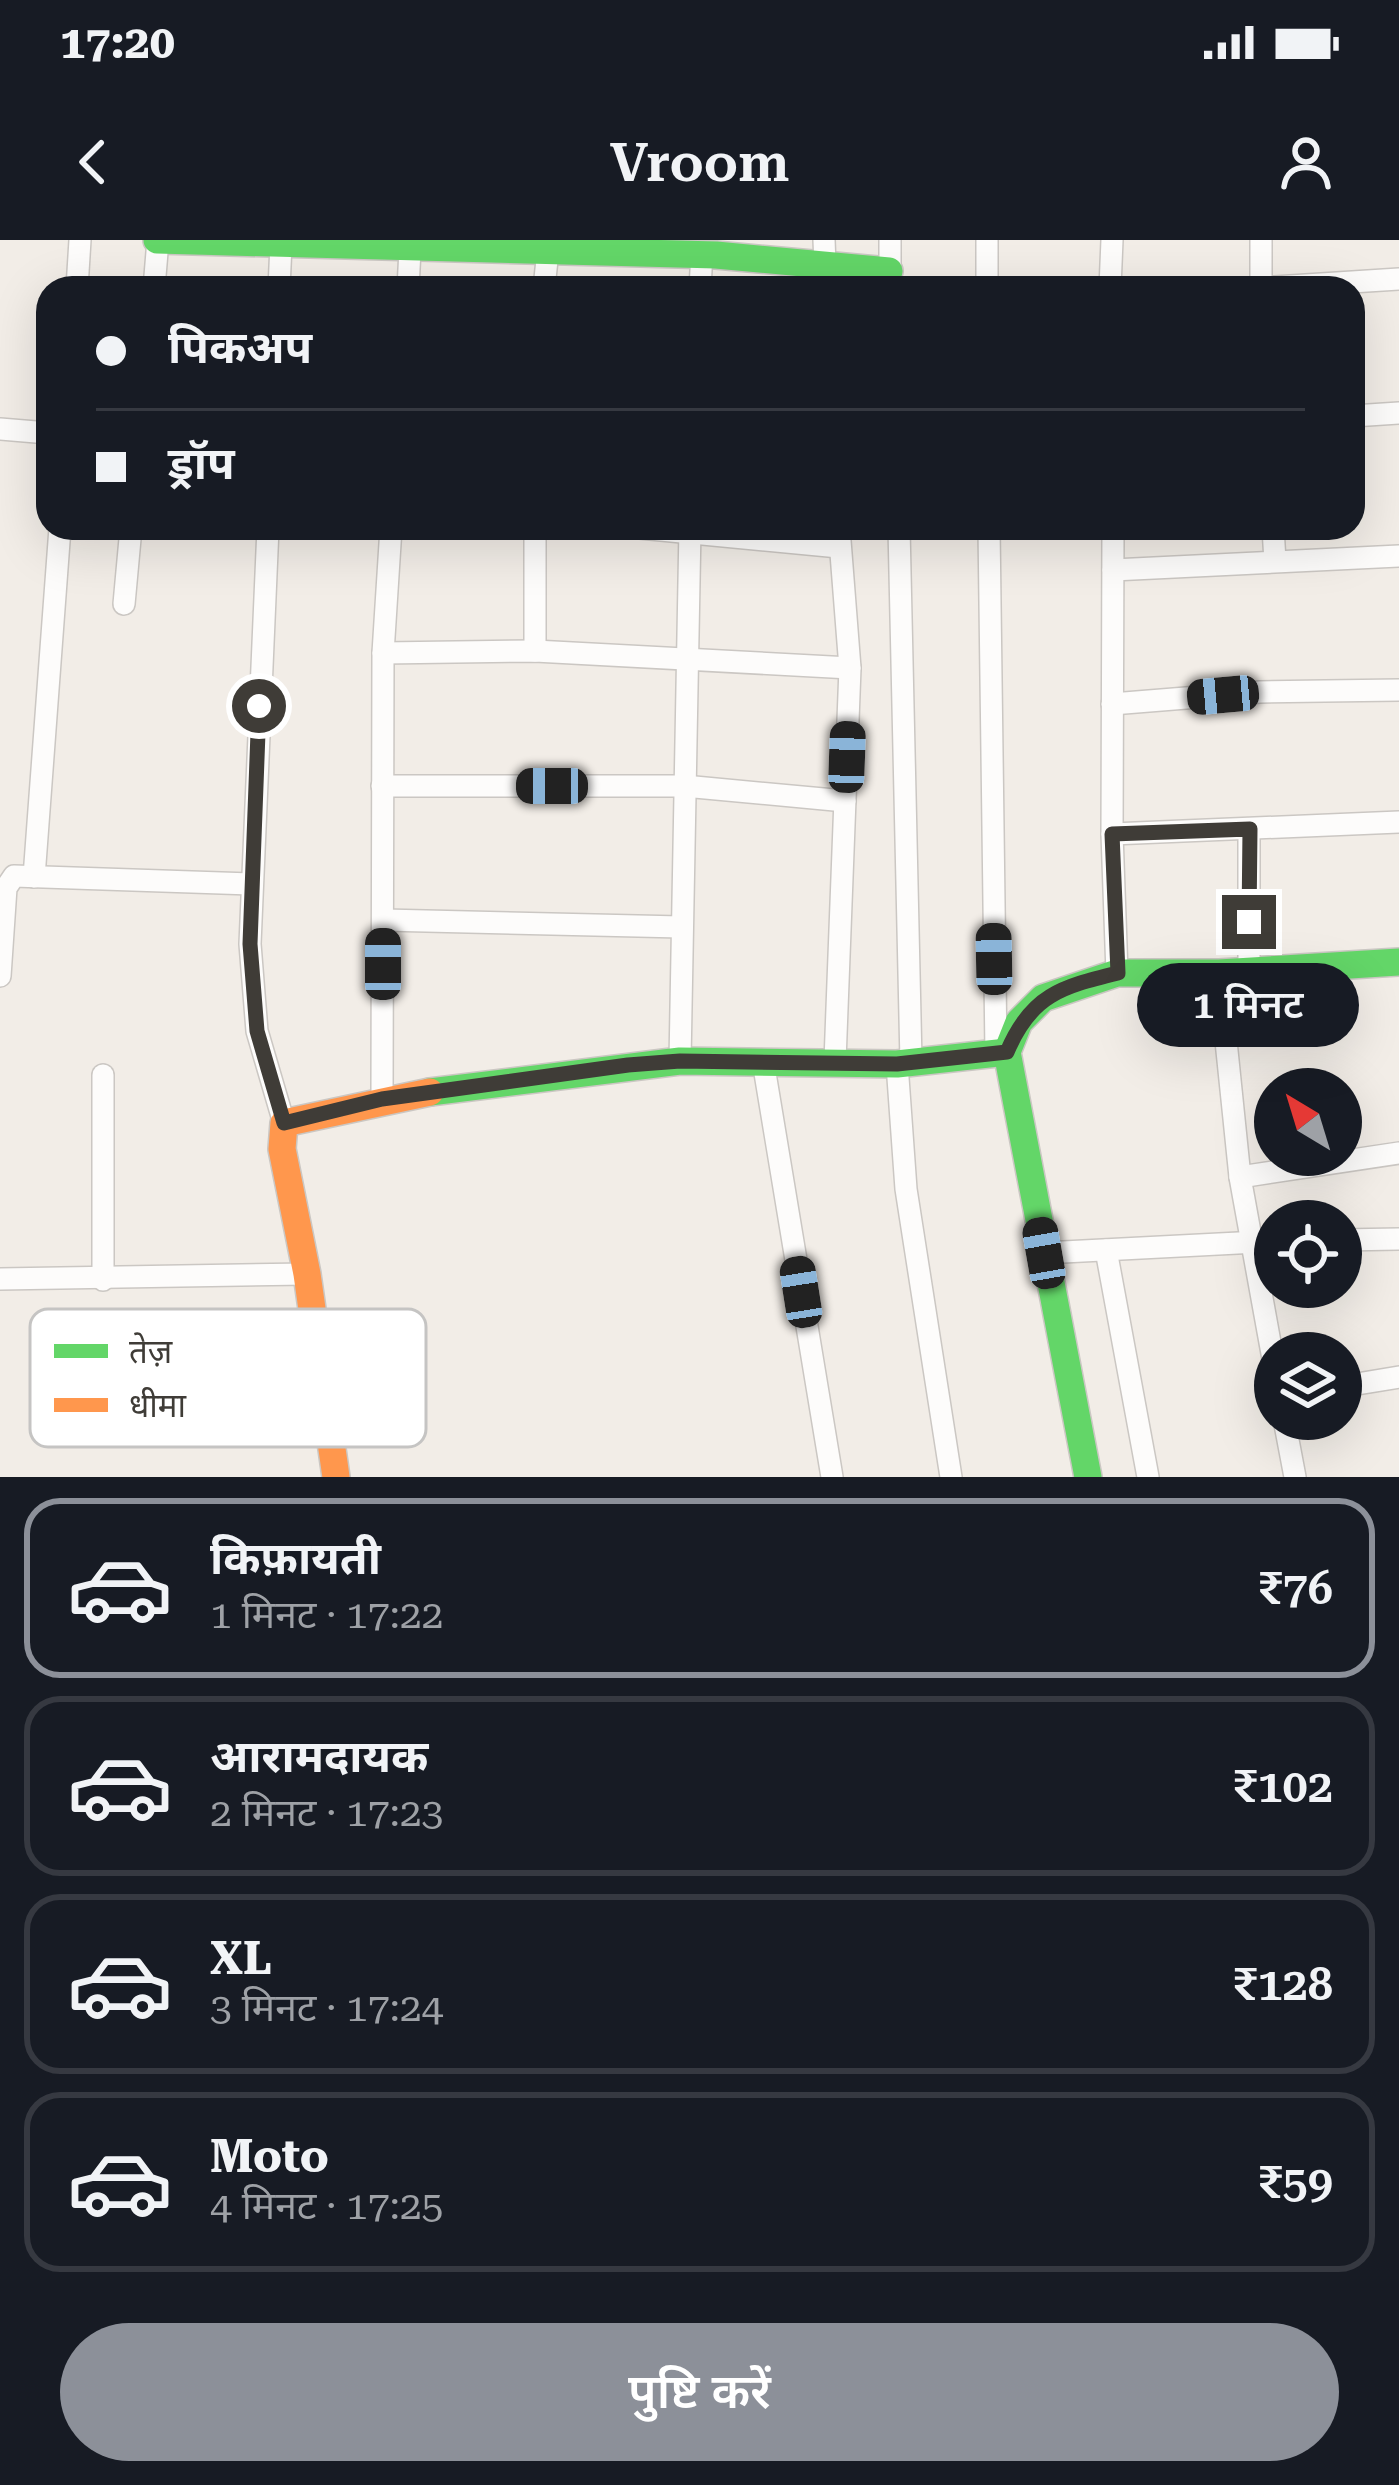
<!DOCTYPE html>
<html lang="hi">
<head>
<meta charset="utf-8">
<style>
  body { margin:0; font-family:"Roboto Serif","Noto Sans Devanagari",serif; background:#242831; color:#f1f3f6; height:100vh; display:flex; flex-direction:column; font-size:45px; white-space:nowrap }
  * { box-sizing:border-box; margin:0 }
  p { font-size:39px; color:#9ea1a6 }
  .icon { flex:none; width:66px; height:66px; fill:none; stroke:currentColor; stroke-width:2; stroke-linecap:round; stroke-linejoin:round }
  .map { position:relative; height:1237px; overflow:hidden }
  .details { display:flex; flex-direction:column; background:#171b24; flex:1 }
  .details>* { flex:none }
  .hud { position:absolute; left:36px; top:36px; width:1329px; height:264px; border-radius:36px; box-shadow:0 12px 48px #0002; display:grid; align-content:center; height:264px; padding:0 60px; background:#171b24 }
  .needle { width:78px; rotate:322deg }
  .fabs { position:absolute; left:1254px; top:828px; display:grid; gap:24px }
  .fabs a { display:grid; place-items:center; width:108px; height:108px; border-radius:50%; background:#171b24; box-shadow:0 12px 48px #0002; font-size:60px }
  .end { position:absolute; width:54px; height:54px; margin:-27px; border:15px solid #3f3c37; background:#fff; box-shadow:0 0 0 6px #fff }
  .from { border-radius:50% }
  .bubble { position:absolute; height:84px; border-radius:42px; background:#171b24; box-shadow:0 12px 48px #0002; font-size:39px; font-weight:600; line-height:84px; text-align:center }
  .car { position:absolute; width:36px; height:72px; margin:-36px -18px; border-radius:15px; box-shadow:0 0 9px 3px #0007; background:linear-gradient(#222 24%,#8ab4d8 0 40%,#222 0 76%,#8ab4d8 0 86%,#222 0) }
  .hud b { display:flex; align-items:center; gap:42px; height:114px; font-size:45px }
  .hud b+b { border-top:3px solid #363941 }
  .hud i { width:30px; height:30px; background:#f1f3f6 }
  ul { padding:21px 0 0; list-style:none }
  li { display:flex; align-items:center; gap:36px; height:180px; margin:0 24px 18px; padding:0 36px; border:6px solid #363941; border-radius:36px }
  li div { flex:1 }
  li b { display:block; font-size:45px }
  li em { font-style:normal; font-weight:600 }
  li.active { border-color:#8c9099 }
  li>.icon { width:108px; height:108px; stroke-width:1.5 }
  .primary-button { display:flex; gap:24px; margin-top:auto; padding:24px 60px }
  .primary-button a { flex:1; height:138px; border-radius:72px; background:#8c9099; color:#fff; font-size:48px; font-weight:600; line-height:138px; text-align:center }
  .status { display:flex; justify-content:space-between; align-items:center; height:84px; padding:0 60px; background:#171b24; direction:ltr }
  .status svg { height:33px; fill:currentColor }
  header { display:flex; justify-content:space-between; align-items:center; height:156px; padding:0 60px; background:#171b24; font-size:54px; font-weight:600 }
  .map>svg:first-child { display:block }
</style>
</head>
<body>
<div class="status"><b>17:20</b><svg viewBox="0 0 49 12"><path d="M0 12V9h3v3zM5 12V6h3v6zM10 12V3h3v9zM15 12V0h3v12zM26 1h20v11H26zM47 4h2v5h-2z"/></svg></div>
<header><svg class="icon" aria-label="back" viewBox="0 0 24 24"><path d="M15 5l-7 7 7 7"/></svg>Vroom<svg class="icon" aria-label="person" viewBox="0 0 24 24"><circle cx="12" cy="8" r="4"/><path d="M4 21q1-7 8-7t8 7"/></svg></header>
<div class="map">
<svg width="1399" height="1237" viewBox="0 0 1399 1237">
  <rect width="100%" height="100%" fill="#f2ede7"/>
  <g fill="none" stroke-linecap="round" stroke-linejoin="round">
    <defs>
      <g id="street">
        <path d="M824,0L826,48"/>
        <path d="M890,0V48"/>
        <path d="M987,0V48"/>
        <path d="M1261,0V48"/>
        <path d="M77,48L80,0"/>
        <path d="M154,48L158,0"/>
        <path d="M279,48L281,5"/>
        <path d="M408,48L410,10"/>
        <path d="M544,48L549,1"/>
        <path d="M700,48L702,13"/>
        <path d="M1110,48L1112,0"/>
        <path d="M1259,48L1399,39"/>
        <path d="M1353,176L1399,173"/>
        <path d="M0,189L48,193"/>
        <path d="M268,288L250,704L257,791L284,883"/>
        <path d="M535,288V411"/>
        <path d="M640,288L839,307"/>
        <path d="M899,288L911,822"/>
        <path d="M989,288L996,813"/>
        <path d="M1113,288L1112,594L1117,733"/>
        <path d="M1273,288L1275,321"/>
        <path d="M1113,330L1399,316"/>
        <path d="M124,364L131,288"/>
        <path d="M383,413L535,411L850,428"/>
        <path d="M1112,464L1260,452L1399,450"/>
        <path d="M382,546H684L845,561"/>
        <path d="M1112,594L1399,582"/>
        <path d="M34,637L60,288"/>
        <path d="M384,680L681,687"/>
        <path d="M1249,729V589"/>
        <path d="M1219,733L1240,937L1275,1130"/>
        <path d="M0,736L6,648L14,636L251,644"/>
        <path d="M680,821L690,288"/>
        <path d="M763,821L832,1237"/>
        <path d="M835,821L850,428L839,288"/>
        <path d="M897,824L906,949L951,1237"/>
        <path d="M103,835V1040"/>
        <path d="M382,859L383,413L391,288"/>
        <path d="M1240,937L1399,913"/>
        <path d="M1341,1000L1399,999"/>
        <path d="M1106,1010L1148,1237"/>
        <path d="M1044,1013L1275,1001"/>
        <path d="M0,1039L307,1034"/>
        <path d="M1351,1145L1399,1137"/>
        <path d="M1284,1179L1295,1237"/>
      </g>
      <g id="fast">
        <path d="M157,0L716,15L889,31"/>
        <path d="M430,852L680,821L897,824L1007,812"/>
        <path d="M1088,1237L1007,812L1019,782L1043,758L1117,733H1219L1399,722"/>
      </g>
      <path id="slow" d="M336,1237L307,1034L282,909L284,883L430,852"/>
    </defs>
    <!-- street casing -->
    <use href="#street" stroke="#cbc7c3" stroke-width="24"/>
    <!-- fast casing -->
    <use href="#fast" stroke="#cbc7c3" stroke-width="30"/>
    <!-- slow casing -->
    <use href="#slow" stroke="#cbc7c3" stroke-width="30"/>
    <!-- street -->
    <use href="#street" stroke="#fdfcfb" stroke-width="21"/>
    <!-- fast -->
    <use href="#fast" stroke="#63d668" stroke-width="27"/>
    <!-- slow -->
    <use href="#slow" stroke="#ff974d" stroke-width="27"/>
  </g>
  <g fill="none" stroke-linecap="round" stroke-linejoin="round">
    <!-- route -->
    <path stroke="#3f3c37" stroke-width="15" d="M259,466L250,704L257,791L284,883L382,859L628,825L680,821L897,824L1007,812C1031,755 1061,747 1118,733L1112,594L1250,589L1249,682"/>
  </g>
  <!-- legend -->
  <rect x="30" y="1069" width="396" height="138" rx="18" fill="#fff" stroke="#c5c4c3" stroke-width="3"/>
  <rect x="54" y="1104" width="54" height="14" fill="#63d668"/>
  <rect x="54" y="1158" width="54" height="14" fill="#ff974d"/>
  <g font-size="33" fill="#3f3c37">
    <text x="129" y="1123">तेज़</text>
    <text x="129" y="1177">धीमा</text>
  </g>
</svg>
<div class="fabs">
<a><svg class="needle" viewBox="-14 -14 28 28"><path d="M0-13l5 13h-10z" fill="#e53935"/><path d="M0 13l5-13h-10z" fill="#9ea1a6"/></svg></a>
<a><svg class="icon" aria-label="locate" viewBox="0 0 24 24"><circle cx="12" cy="12" r="6"/><path d="M12 2v4M12 18v4M2 12h4M18 12h4"/></svg></a>
<a><svg class="icon" aria-label="layers" viewBox="0 0 24 24"><path d="M12 4l9 5-9 5-9-5zM3 14l9 5 9-5"/></svg></a>
</div>
<i class="end from" style="left:259px;top:466px"></i>
<i class="end" style="left:1249px;top:682px"></i>
<div class="bubble" style="left:1137px;top:723px;width:222px">1 मिनट</div>
<i class="car" style="left:1223px;top:455px;rotate:265deg"></i>
<i class="car" style="left:847px;top:517px;rotate:2deg"></i>
<i class="car" style="left:552px;top:546px;rotate:270deg"></i>
<i class="car" style="left:994px;top:719px;rotate:359deg"></i>
<i class="car" style="left:383px;top:724px;rotate:0deg"></i>
<i class="car" style="left:1044px;top:1013px;rotate:350deg"></i>
<i class="car" style="left:801px;top:1052px;rotate:351deg"></i>
<div class="hud">
<b><i class="from"></i>पिकअप</b>
<b><i></i>ड्रॉप</b>
</div>
</div>
<section class="details">
<ul>
<li class="active"><svg class="icon" aria-label="car" viewBox="0 0 24 24"><path d="M5 17H2v-5l4-1 3-4h7l3 4 3 1v5h-3M9 17h6M6 11h13"/><circle cx="7" cy="17" r="2"/><circle cx="17" cy="17" r="2"/></svg><div><b>किफ़ायती</b><p>1 मिनट · 17:22</p></div><em>₹76</em></li>
<li><svg class="icon" aria-label="car" viewBox="0 0 24 24"><path d="M5 17H2v-5l4-1 3-4h7l3 4 3 1v5h-3M9 17h6M6 11h13"/><circle cx="7" cy="17" r="2"/><circle cx="17" cy="17" r="2"/></svg><div><b>आरामदायक</b><p>2 मिनट · 17:23</p></div><em>₹102</em></li>
<li><svg class="icon" aria-label="car" viewBox="0 0 24 24"><path d="M5 17H2v-5l4-1 3-4h7l3 4 3 1v5h-3M9 17h6M6 11h13"/><circle cx="7" cy="17" r="2"/><circle cx="17" cy="17" r="2"/></svg><div><b>XL</b><p>3 मिनट · 17:24</p></div><em>₹128</em></li>
<li><svg class="icon" aria-label="car" viewBox="0 0 24 24"><path d="M5 17H2v-5l4-1 3-4h7l3 4 3 1v5h-3M9 17h6M6 11h13"/><circle cx="7" cy="17" r="2"/><circle cx="17" cy="17" r="2"/></svg><div><b>Moto</b><p>4 मिनट · 17:25</p></div><em>₹59</em></li>
</ul>
<div class="primary-button"><a>पुष्टि करें</a></div>
</section>
</body>
</html>
